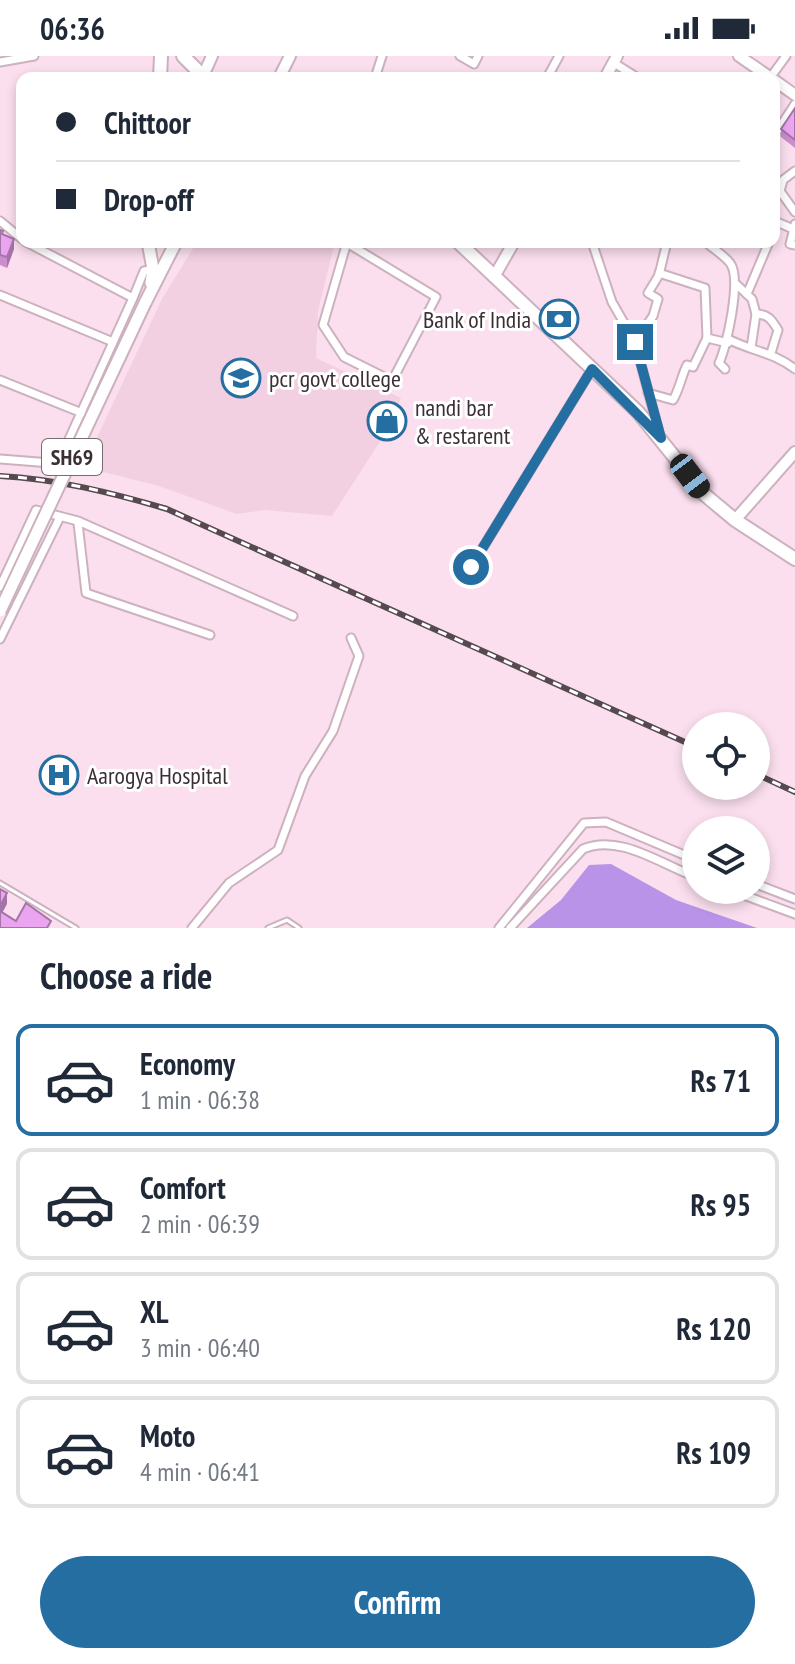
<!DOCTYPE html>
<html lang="en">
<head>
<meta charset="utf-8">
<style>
  body { margin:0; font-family:"PT Sans Narrow",sans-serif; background:#f2f2f3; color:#1f2937; height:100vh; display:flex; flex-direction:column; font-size:30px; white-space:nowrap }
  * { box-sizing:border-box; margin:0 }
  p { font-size:26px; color:#747a83 }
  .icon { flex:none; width:44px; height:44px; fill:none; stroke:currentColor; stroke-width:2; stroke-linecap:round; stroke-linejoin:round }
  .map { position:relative; height:872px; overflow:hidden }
  .details { display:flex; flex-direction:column; background:#fff; flex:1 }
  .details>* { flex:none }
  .guide { position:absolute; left:16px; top:16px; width:764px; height:176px; border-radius:16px; box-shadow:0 4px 12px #0003; display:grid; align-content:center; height:176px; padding:0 40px; background:#fff }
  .tools { position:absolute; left:682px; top:656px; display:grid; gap:16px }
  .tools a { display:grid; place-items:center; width:88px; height:88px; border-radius:50%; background:#fff; box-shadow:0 4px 12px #0003; font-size:40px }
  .end { position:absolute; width:36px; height:36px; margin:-18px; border:10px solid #246ea1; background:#fff; box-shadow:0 0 0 4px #fff }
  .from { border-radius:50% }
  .car { position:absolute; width:24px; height:48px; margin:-24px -12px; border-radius:10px; box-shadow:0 0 6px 2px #0007; background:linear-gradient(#222 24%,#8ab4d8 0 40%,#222 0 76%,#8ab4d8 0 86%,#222 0) }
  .guide b { display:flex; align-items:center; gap:28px; height:76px; font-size:30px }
  .guide b+b { border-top:2px solid #e0e1e3 }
  .guide i { width:20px; height:20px; background:#1f2937 }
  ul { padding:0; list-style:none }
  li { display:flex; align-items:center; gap:24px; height:112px; margin:0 16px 12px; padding:0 24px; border:4px solid #e0e1e3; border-radius:16px }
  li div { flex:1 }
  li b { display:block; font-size:30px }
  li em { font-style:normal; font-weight:700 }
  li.current { border-color:#246ea1 }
  li>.icon { width:72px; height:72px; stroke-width:1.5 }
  h2 { padding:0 40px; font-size:36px; line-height:96px }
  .cta { display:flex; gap:16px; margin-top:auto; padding:16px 40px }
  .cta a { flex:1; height:92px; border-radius:48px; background:#246ea1; color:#fff; font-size:32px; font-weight:700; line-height:92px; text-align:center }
  .status { display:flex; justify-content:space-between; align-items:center; height:56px; padding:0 40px; background:#fff; direction:ltr }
  .status svg { height:22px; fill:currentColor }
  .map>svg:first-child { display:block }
</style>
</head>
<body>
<div class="status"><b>06:36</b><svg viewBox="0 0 49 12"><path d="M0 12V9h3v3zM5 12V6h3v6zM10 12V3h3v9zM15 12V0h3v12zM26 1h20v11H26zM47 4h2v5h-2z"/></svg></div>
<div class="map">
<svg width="795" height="872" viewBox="0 0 795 872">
  <rect width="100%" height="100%" fill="#fbdfee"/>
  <!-- built -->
  <path fill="#f2d0e2" d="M197,186H335L318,255L316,302L401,342L390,370L332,460L265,454L237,458L159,430L83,411L162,243Z"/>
  <!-- water -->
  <path fill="#b993e8" d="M611,808L676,844L757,872H527L561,844L589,809Z"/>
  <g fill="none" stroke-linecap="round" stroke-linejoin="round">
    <defs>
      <g id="lane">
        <path d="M0,827L76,872"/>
        <path d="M268,872L287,864L299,872"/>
      </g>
      <g id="street">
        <path d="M460,0L474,8L478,0"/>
        <path d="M0,6L34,0"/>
        <path d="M614,7L638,22"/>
        <path d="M375,22L382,0"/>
        <path d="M547,22L559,0"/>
        <path d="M770,22L786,0"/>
        <path d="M774,80L795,48"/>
        <path d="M795,115L783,124L780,135L795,156"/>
        <path d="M0,165L22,183"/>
        <path d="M795,168L790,188L795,189"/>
        <path d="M774,174L777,166L793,173"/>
        <path d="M26,186L133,242L144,215L155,213"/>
        <path d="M592,186L612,246L635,286L659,376"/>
        <path d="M706,186C713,193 724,199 730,207C742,222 727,290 719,307L725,313"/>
        <path d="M347,187L436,241L392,325L344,301L323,269L347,186"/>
        <path d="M659,217L705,232L707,282"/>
        <path d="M736,228L752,243L756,258"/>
        <path d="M747,238L769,186"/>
        <path d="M0,239L113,286"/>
        <path d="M728,283C751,295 773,296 795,313"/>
        <path d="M635,286L653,260L658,243L648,237L659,219L667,186"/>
        <path d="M751,292L756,258C768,258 772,264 778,274L771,297"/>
        <path d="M0,324L82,357"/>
        <path d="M648,337L673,344C680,332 681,321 687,309L693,311L707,282L728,287"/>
        <path d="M0,403L51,407L60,403L133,242"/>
        <path d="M78,467L86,537L210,579"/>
        <path d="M471,511L592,313"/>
        <path d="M0,531L36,454L78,465L293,560"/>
        <path d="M0,583L60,461"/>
        <path d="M756,828L795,843"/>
        <path d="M730,834L795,858"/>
        <path d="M192,872L229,827L278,794L305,720L333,675L359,600L351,582"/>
        <path d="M499,872L584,767L606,766L696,804"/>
        <path d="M510,872L583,793C619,777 662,809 696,821"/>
      </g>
      <g id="secondary">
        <path d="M739,0L771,22"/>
        <path d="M203,20L212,0"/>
        <path d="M279,22L290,0"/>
        <path d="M605,22L617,0"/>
        <path d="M774,24L795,39"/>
        <path d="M494,221L514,186"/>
        <path d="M735,464L795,396"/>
      </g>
      <g id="primary">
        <path d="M148,186L153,213L151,227"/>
        <path d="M145,247L176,186"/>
      </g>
      <g id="highway">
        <path d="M183,0L205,22"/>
        <path d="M160,22L161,0"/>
        <path d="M458,186L638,356L705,439L735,464L795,503"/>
      </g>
    </defs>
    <!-- lane casing -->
    <use href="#lane" stroke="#ccb1bf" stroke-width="7"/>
    <!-- street casing -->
    <use href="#street" stroke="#ccb1bf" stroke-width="11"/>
    <!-- secondary casing -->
    <use href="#secondary" stroke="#ccb1bf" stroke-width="14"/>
    <!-- primary casing -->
    <use href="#primary" stroke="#ccb1bf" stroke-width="15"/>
    <!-- highway casing -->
    <use href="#highway" stroke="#ccb1bf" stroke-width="16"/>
    <!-- lane -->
    <use href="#lane" stroke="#fff" stroke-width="3"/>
    <!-- street -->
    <use href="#street" stroke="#fff" stroke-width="7"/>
    <!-- secondary -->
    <use href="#secondary" stroke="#fff" stroke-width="10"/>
    <!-- primary -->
    <use href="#primary" stroke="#fff" stroke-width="11"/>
    <!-- highway -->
    <use href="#highway" stroke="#fff" stroke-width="12"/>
    <defs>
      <g id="rail">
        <path d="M0,420C57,423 113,437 167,453L696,691"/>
        <path d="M756,718L795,736"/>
      </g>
    </defs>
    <!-- rail casing -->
    <use href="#rail" stroke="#564950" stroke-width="6"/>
    <!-- rail -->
    <use href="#rail" stroke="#fff" stroke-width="3" stroke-dasharray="9" stroke-linecap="butt"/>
    <defs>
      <path id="primary-bridge" d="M0,555L145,247"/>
    </defs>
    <!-- primary-bridge casing -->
    <use href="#primary-bridge" stroke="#ccb1bf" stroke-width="15" stroke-linecap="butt"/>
    <!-- primary-bridge -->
    <use href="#primary-bridge" stroke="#fff" stroke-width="11"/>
  </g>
  <!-- wall -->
  <g fill="#ca8ece">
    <path d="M795,52V92L781,81V73Z"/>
    <path d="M0,174L14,193L7,212L0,209Z"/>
    <path d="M69,714L61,732L50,726V721Z"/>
  </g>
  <!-- shaded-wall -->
  <g fill="#a474a8">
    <path d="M14,183V193L7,212V201Z"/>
    <path d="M69,708V714L61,732V726Z"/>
    <path d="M7,837V848L0,861V850Z"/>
  </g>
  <!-- building -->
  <g fill="#eba5f0" stroke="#a474a8" stroke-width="2">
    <path d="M795,52V84L781,73Z"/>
    <path d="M0,174L3,175L2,178L14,183L7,201L0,199Z"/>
    <path d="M58,703L69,708L61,726L50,721Z"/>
    <path d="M0,833L7,837L0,850Z"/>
    <path d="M26,847L51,865L47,872H0V855L16,865Z"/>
  </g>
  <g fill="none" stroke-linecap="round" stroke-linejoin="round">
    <!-- route -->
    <path stroke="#246ea1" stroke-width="10" d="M471,511L592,313L661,382L635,286"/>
  </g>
  <!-- icons -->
  <defs>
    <symbol id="bank-ring" viewBox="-11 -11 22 22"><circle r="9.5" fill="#fff" stroke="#246ea1" stroke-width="1.5"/><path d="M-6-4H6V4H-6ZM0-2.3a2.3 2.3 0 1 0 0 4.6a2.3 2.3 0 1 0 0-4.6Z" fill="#246ea1"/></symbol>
    <symbol id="university-ring" viewBox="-11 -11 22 22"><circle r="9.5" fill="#fff" stroke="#246ea1" stroke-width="1.5"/><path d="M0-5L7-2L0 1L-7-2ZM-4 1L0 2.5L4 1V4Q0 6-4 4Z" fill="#246ea1"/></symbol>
    <symbol id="shop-ring" viewBox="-11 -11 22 22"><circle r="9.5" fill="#fff" stroke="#246ea1" stroke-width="1.5"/><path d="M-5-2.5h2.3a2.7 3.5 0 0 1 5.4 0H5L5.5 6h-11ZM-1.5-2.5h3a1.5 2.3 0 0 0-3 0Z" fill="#246ea1"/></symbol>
    <symbol id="hospital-ring" viewBox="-11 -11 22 22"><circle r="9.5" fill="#fff" stroke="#246ea1" stroke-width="1.5"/><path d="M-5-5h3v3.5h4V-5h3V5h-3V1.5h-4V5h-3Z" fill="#246ea1"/></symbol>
  </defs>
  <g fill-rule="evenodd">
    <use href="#bank-ring" x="537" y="241" width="44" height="44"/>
    <use href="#university-ring" x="219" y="300" width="44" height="44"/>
    <use href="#shop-ring" x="365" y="343" width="44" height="44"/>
    <use href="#hospital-ring" x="37" y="697" width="44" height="44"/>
  </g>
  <g text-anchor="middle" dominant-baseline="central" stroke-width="6" stroke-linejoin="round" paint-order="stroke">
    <!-- shield labels -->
    <rect fill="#fff" stroke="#756d72" stroke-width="2" x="42" y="383" width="60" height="36" rx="6"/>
    <g font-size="22" font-weight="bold" fill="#3a2f35">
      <text x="72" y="401">SH69</text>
    </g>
    <!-- poi labels -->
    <g font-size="24" fill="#3a2f35" stroke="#fff" text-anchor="start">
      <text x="531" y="263" text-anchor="end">Bank of India</text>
      <text x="269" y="322">pcr govt college</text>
      <text x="415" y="351">nandi bar<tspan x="415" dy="28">&amp; restarent</tspan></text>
      <text x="87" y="719">Aarogya Hospital</text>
    </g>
  </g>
</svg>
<div class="tools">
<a><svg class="icon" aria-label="locate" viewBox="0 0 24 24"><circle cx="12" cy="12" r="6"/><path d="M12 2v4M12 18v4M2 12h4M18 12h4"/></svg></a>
<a><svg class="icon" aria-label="layers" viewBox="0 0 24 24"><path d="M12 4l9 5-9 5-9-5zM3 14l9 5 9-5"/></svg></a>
</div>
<i class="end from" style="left:471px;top:511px"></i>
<i class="end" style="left:635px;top:286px"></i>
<i class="car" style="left:690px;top:420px;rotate:143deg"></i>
<div class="guide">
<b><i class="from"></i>Chittoor</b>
<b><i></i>Drop-off</b>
</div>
</div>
<section class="details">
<h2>Choose a ride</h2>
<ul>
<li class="current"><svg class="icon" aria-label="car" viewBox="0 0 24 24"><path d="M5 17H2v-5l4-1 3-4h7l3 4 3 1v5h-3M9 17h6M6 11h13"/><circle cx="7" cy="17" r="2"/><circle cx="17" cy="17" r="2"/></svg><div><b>Economy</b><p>1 min · 06:38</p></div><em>Rs 71</em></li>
<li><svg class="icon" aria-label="car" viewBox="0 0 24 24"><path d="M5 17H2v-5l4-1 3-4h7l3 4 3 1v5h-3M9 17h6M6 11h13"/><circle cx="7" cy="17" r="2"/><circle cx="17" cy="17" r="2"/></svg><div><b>Comfort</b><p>2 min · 06:39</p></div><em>Rs 95</em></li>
<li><svg class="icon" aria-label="car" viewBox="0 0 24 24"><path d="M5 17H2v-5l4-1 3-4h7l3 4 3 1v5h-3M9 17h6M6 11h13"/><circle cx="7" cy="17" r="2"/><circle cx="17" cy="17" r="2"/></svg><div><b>XL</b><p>3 min · 06:40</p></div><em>Rs 120</em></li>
<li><svg class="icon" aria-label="car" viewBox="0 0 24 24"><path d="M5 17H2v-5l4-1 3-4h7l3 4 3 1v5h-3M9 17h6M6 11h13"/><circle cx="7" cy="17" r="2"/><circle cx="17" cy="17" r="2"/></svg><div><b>Moto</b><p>4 min · 06:41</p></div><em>Rs 109</em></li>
</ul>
<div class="cta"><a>Confirm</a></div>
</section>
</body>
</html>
